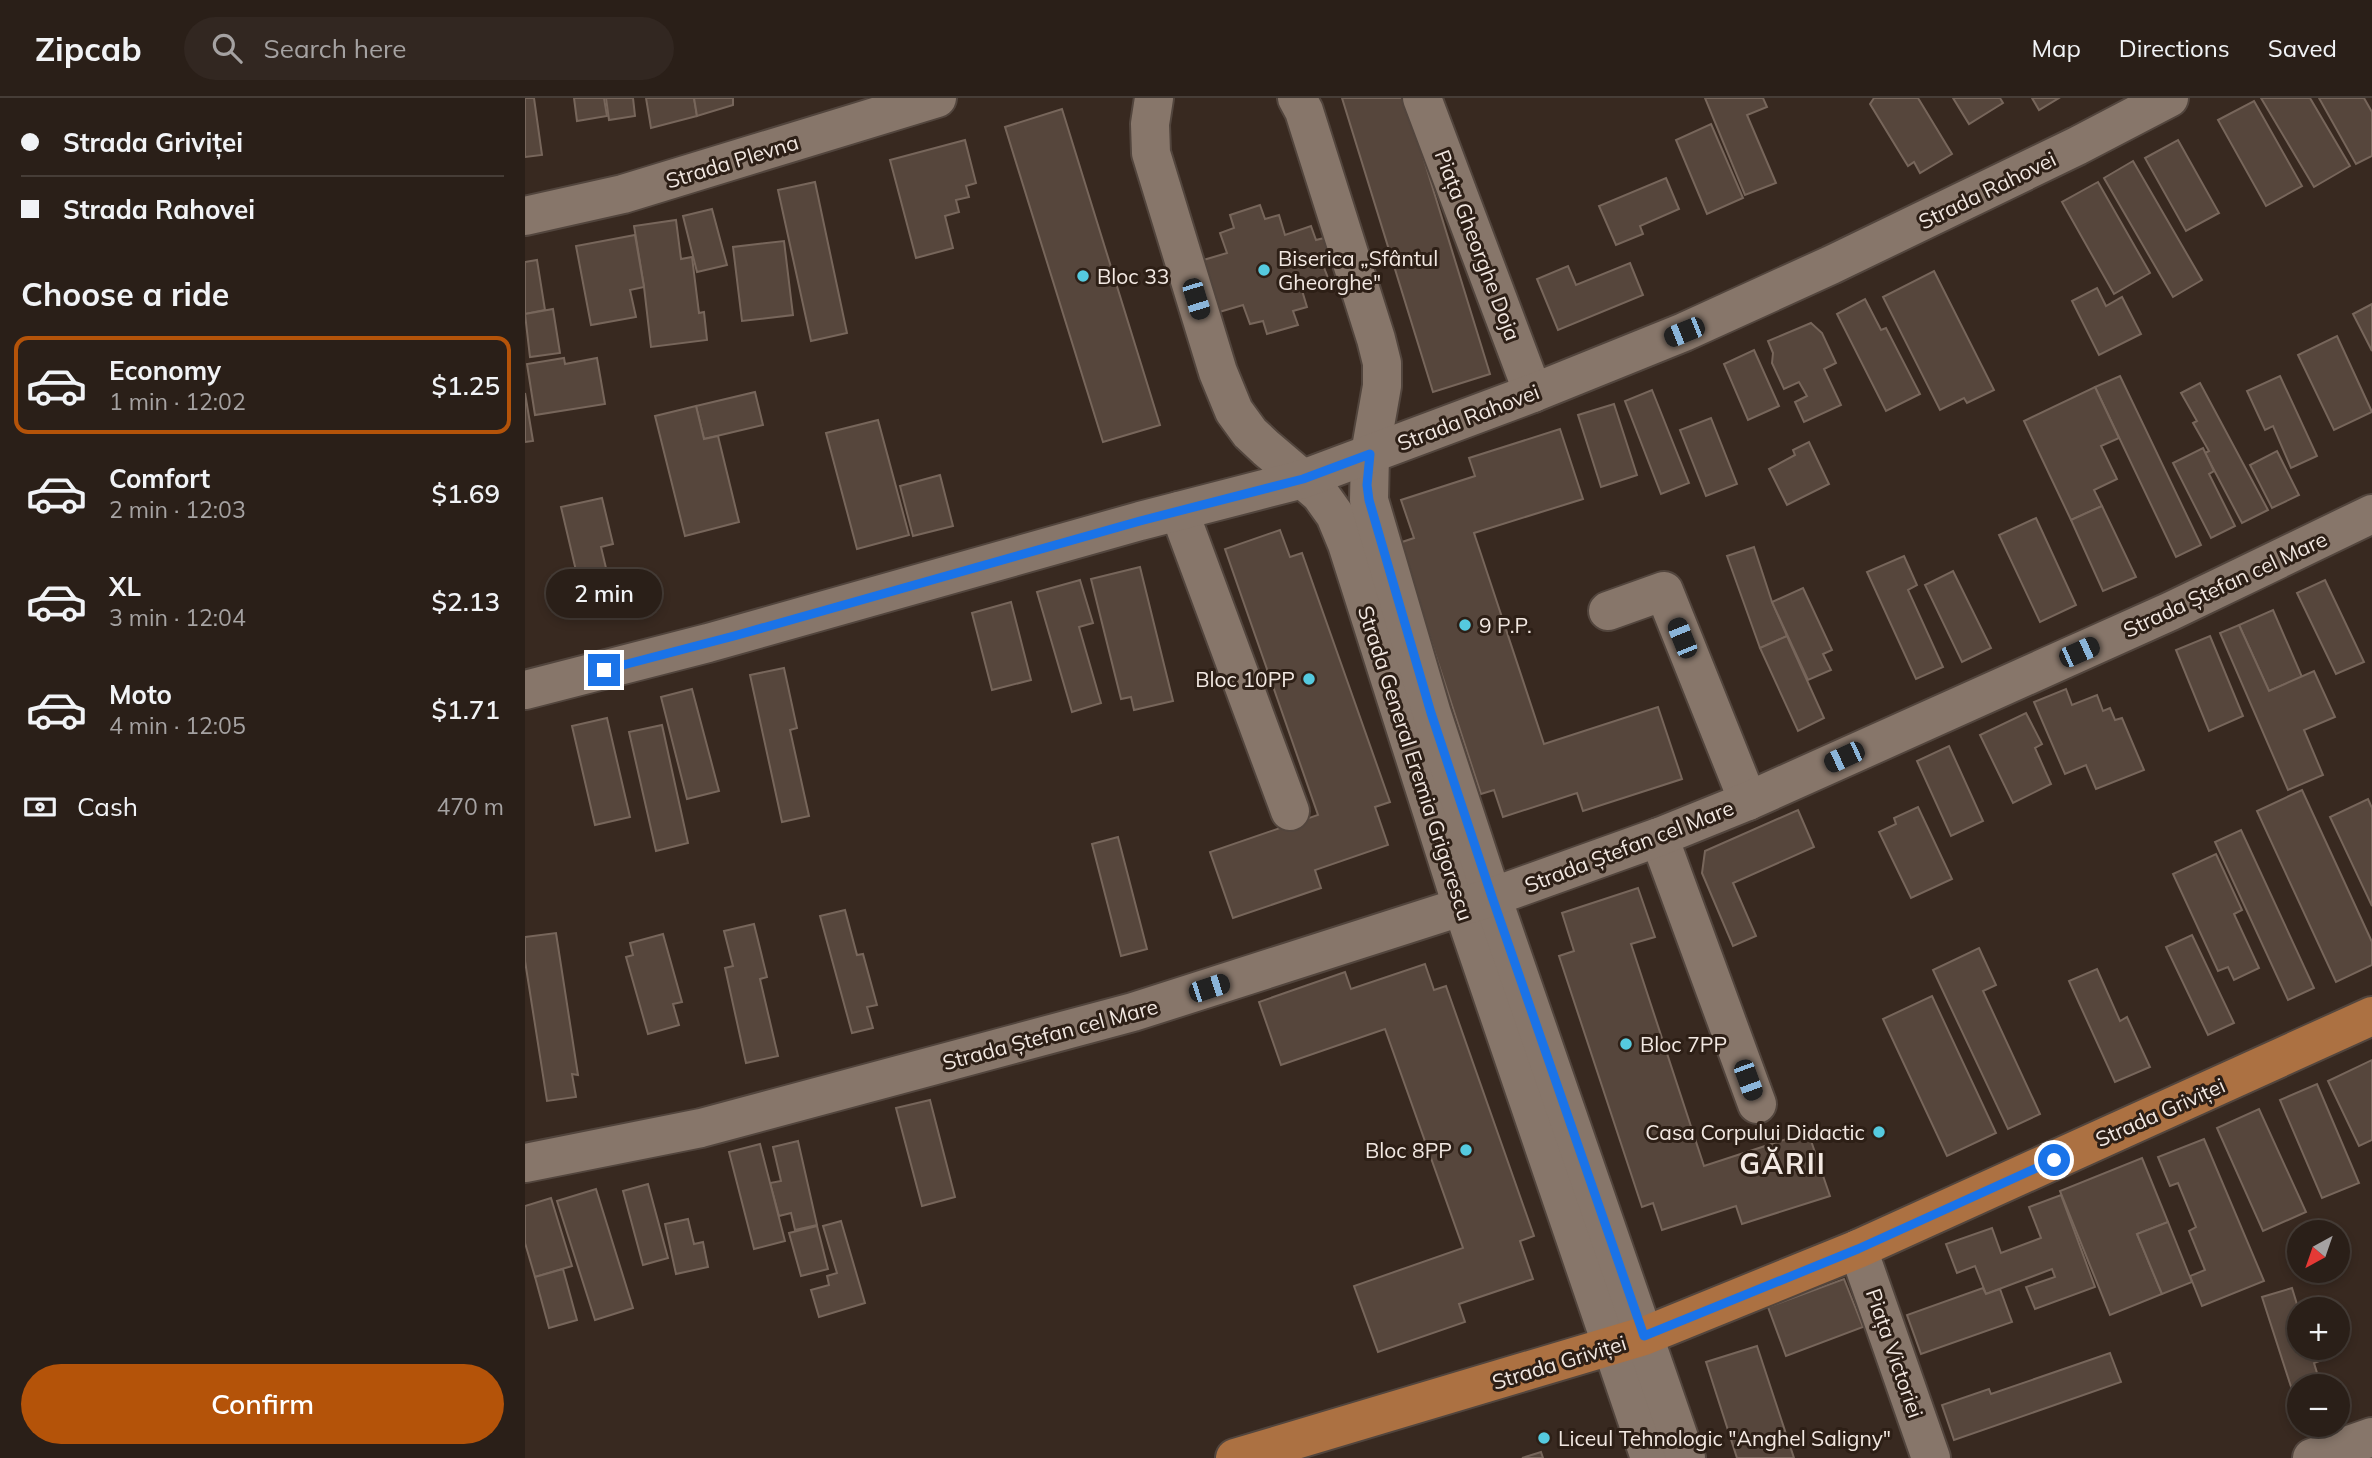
<!DOCTYPE html>
<html lang="en">
<head>
<meta charset="utf-8">
<style>
  body { margin:0; font-family:Mulish,sans-serif; background:#322721; color:#f1f3f6; height:100vh; display:flex; flex-direction:column; font-size:26px; white-space:nowrap }
  * { box-sizing:border-box; margin:0 }
  p { font-size:23px; color:#a5a2a2 }
  .icon { flex:none; width:38px; height:38px; fill:none; stroke:currentColor; stroke-width:2; stroke-linecap:round; stroke-linejoin:round }
  .map { position:relative; flex:1; overflow:hidden }
  .side { display:flex; flex-direction:column; background:#2a1f18; width:525px }
  .side>* { flex:none }
  .guide { display:grid; align-content:center; height:154px; padding:0 21px; background:#2a1f18 }
  .needle { width:46px; rotate:220deg }
  .tools { position:absolute; left:1762px; top:1122px; display:grid; gap:14px }
  .tools a { display:grid; place-items:center; width:63px; height:63px; border-radius:50%; background:#2a1f18; box-shadow:0 4px 10px #0003,0 0 0 2px #463d37; font-size:35px }
  .end { position:absolute; width:32px; height:32px; margin:-16px; border:9px solid #1a73e8; background:#fff; box-shadow:0 0 0 4px #fff }
  .from { border-radius:50% }
  .bubble { position:absolute; height:49px; border-radius:24px; background:#2a1f18; box-shadow:0 4px 10px #0003,0 0 0 2px #463d37; font-size:23px; font-weight:600; line-height:49px; text-align:center }
  .car { position:absolute; width:21px; height:42px; margin:-21px -10px; border-radius:9px; box-shadow:0 0 5px 2px #0007; background:linear-gradient(#222 24%,#8ab4d8 0 40%,#222 0 76%,#8ab4d8 0 86%,#222 0) }
  .guide b { display:flex; align-items:center; gap:24px; height:66px; font-size:26px }
  .guide b+b { border-top:2px solid #463d37 }
  .guide i { width:18px; height:18px; background:#f1f3f6 }
  ul { padding:0; list-style:none }
  li { display:flex; align-items:center; gap:21px; height:98px; margin:0 14px 10px; padding:0 7px; border:4px solid transparent; border-radius:14px }
  li div { flex:1 }
  li b { display:block; font-size:26px }
  li em { font-style:normal; font-weight:600 }
  li.selected { border-color:#b45309 }
  li>.icon { width:63px; height:63px; stroke-width:1.5 }
  h2 { padding:0 21px; font-size:32px; line-height:84px }
  .pay { display:flex; align-items:center; gap:18px; height:77px; padding:0 21px; font-size:26px }
  .pay p { margin-inline-start:auto }
  .button { display:flex; gap:14px; margin-top:auto; padding:14px 21px }
  .button a { flex:1; height:80px; border-radius:42px; background:#b45309; color:#fff; font-size:28px; font-weight:600; line-height:80px; text-align:center }
  header { display:flex; align-items:center; gap:42px; box-sizing:border-box; height:98px; padding:0 35px; background:#2a1f18; border-bottom:2px solid #463d37 }
  header strong { font-size:33px }
  nav { display:flex; gap:38px; margin-inline-start:auto; font-size:24px }
  .search { width:490px; height:63px; background:#322721; display:flex; align-items:center; gap:18px; box-sizing:border-box; padding:0 24px; border-radius:38px; color:#a5a2a2; font-size:26px }
  main { display:flex; flex:1; min-height:0 }
  .map>svg:first-child { display:block }
</style>
</head>
<body>
<header>
<strong>Zipcab</strong>
<div class="search"><svg class="icon" aria-label="search" viewBox="0 0 24 24"><circle cx="10" cy="10" r="6"/><path d="M15 15l6 6"/></svg>Search here</div>
<nav><a>Map</a><a>Directions</a><a>Saved</a></nav>
</header>
<main>
<section class="side">
<div class="guide">
<b><i class="from"></i>Strada Griviței</b>
<b><i></i>Strada Rahovei</b>
</div>
<h2>Choose a ride</h2>
<ul>
<li class="selected"><svg class="icon" aria-label="car" viewBox="0 0 24 24"><path d="M5 17H2v-5l4-1 3-4h7l3 4 3 1v5h-3M9 17h6M6 11h13"/><circle cx="7" cy="17" r="2"/><circle cx="17" cy="17" r="2"/></svg><div><b>Economy</b><p>1 min · 12:02</p></div><em>$1.25</em></li>
<li><svg class="icon" aria-label="car" viewBox="0 0 24 24"><path d="M5 17H2v-5l4-1 3-4h7l3 4 3 1v5h-3M9 17h6M6 11h13"/><circle cx="7" cy="17" r="2"/><circle cx="17" cy="17" r="2"/></svg><div><b>Comfort</b><p>2 min · 12:03</p></div><em>$1.69</em></li>
<li><svg class="icon" aria-label="car" viewBox="0 0 24 24"><path d="M5 17H2v-5l4-1 3-4h7l3 4 3 1v5h-3M9 17h6M6 11h13"/><circle cx="7" cy="17" r="2"/><circle cx="17" cy="17" r="2"/></svg><div><b>XL</b><p>3 min · 12:04</p></div><em>$2.13</em></li>
<li><svg class="icon" aria-label="car" viewBox="0 0 24 24"><path d="M5 17H2v-5l4-1 3-4h7l3 4 3 1v5h-3M9 17h6M6 11h13"/><circle cx="7" cy="17" r="2"/><circle cx="17" cy="17" r="2"/></svg><div><b>Moto</b><p>4 min · 12:05</p></div><em>$1.71</em></li>
</ul>
<div class="pay"><svg class="icon" aria-label="cash" viewBox="0 0 24 24"><path d="M3 7h18v10H3z"/><circle cx="12" cy="12" r="2"/></svg>Cash<p>470 m</p></div>
<div class="button"><a>Confirm</a></div>
</section>
<div class="map">
<svg width="1847" height="1360" viewBox="0 0 1847 1360">
  <rect width="100%" height="100%" fill="#382920"/>
  <!-- building -->
  <g fill="#56463c" stroke="#77665b" stroke-width="2">
    <path d="M0,0H9L17,57L0,59Z"/>
    <path d="M49,0H79L82,18L52,23Z"/>
    <path d="M81,0H108L110,18L84,22Z"/>
    <path d="M121,0H169L172,18L126,30Z"/>
    <path d="M169,0H208V7L172,18Z"/>
    <path d="M817,0H880L965,276L908,294Z"/>
    <path d="M1180,0H1238L1242,9L1222,17L1251,85L1220,97Z"/>
    <path d="M1349,0H1393L1427,56L1395,75L1389,64L1383,68L1345,6Z"/>
    <path d="M1428,0H1475L1478,5L1444,26Z"/>
    <path d="M1507,0H1534L1514,12Z"/>
    <path d="M1736,0H1785L1825,68L1789,89Z"/>
    <path d="M1794,0H1839L1847,14V58L1831,66Z"/>
    <path d="M1729,3L1777,88L1741,108L1693,22Z"/>
    <path d="M537,11L635,327L578,344L480,29Z"/>
    <path d="M1186,26L1218,100L1182,116L1151,42Z"/>
    <path d="M440,42L451,85L441,88L444,99L431,102L434,114L420,118L428,150L391,160L365,62Z"/>
    <path d="M1653,42L1694,115L1661,133L1620,60Z"/>
    <path d="M1608,63L1677,182L1648,199L1579,80Z"/>
    <path d="M1141,80L1154,111L1115,128L1118,136L1091,147L1074,108Z"/>
    <path d="M290,84L322,235L286,243L253,92Z"/>
    <path d="M1573,84L1625,175L1589,196L1537,104Z"/>
    <path d="M735,107L740,121L754,117L760,137L786,128L791,142L803,139L811,163L798,167L803,180L776,189L782,209L768,213L773,227L742,236L738,223L725,226L718,207L691,215L675,163L702,155L695,135L709,130L705,117Z"/>
    <path d="M187,111L202,167L172,174L158,118Z"/>
    <path d="M151,122L156,161L167,159L174,215L179,214L182,242L126,249L119,189L109,128Z"/>
    <path d="M110,137L119,189L105,192L111,219L66,227L51,148Z"/>
    <path d="M259,143L268,217L217,223L208,149Z"/>
    <path d="M12,162L20,212L0,216V164Z"/>
    <path d="M1105,165L1118,197L1033,232L1012,181L1043,168L1051,187Z"/>
    <path d="M1409,173L1469,292L1442,305L1439,300L1415,312L1358,199Z"/>
    <path d="M1572,190L1581,208L1597,199L1616,236L1574,257L1547,203Z"/>
    <path d="M1340,201L1356,232L1361,230L1395,296L1361,313L1312,216Z"/>
    <path d="M1847,206V253L1828,216Z"/>
    <path d="M28,211L35,255L5,259L0,216Z"/>
    <path d="M1286,225L1297,235L1311,265L1299,271L1316,307L1279,324L1270,304L1282,298L1274,284L1259,291L1247,265L1248,255L1243,243Z"/>
    <path d="M1812,238L1847,314L1809,332L1773,257Z"/>
    <path d="M1229,252L1254,308L1223,322L1199,266Z"/>
    <path d="M39,260L40,266L72,260L80,306L10,317L2,266Z"/>
    <path d="M1595,278L1676,447L1651,459L1570,289Z"/>
    <path d="M1755,278L1792,358L1766,370L1748,328L1740,332L1722,293Z"/>
    <path d="M1675,285L1743,412L1717,425L1680,355L1684,353L1668,325L1672,323L1656,295Z"/>
    <path d="M1570,289L1594,340L1576,348L1592,381L1569,392L1577,408L1546,422L1499,323Z"/>
    <path d="M1127,292L1164,385L1136,396L1100,303Z"/>
    <path d="M230,294L238,327L179,341L171,308Z"/>
    <path d="M0,295L8,343L0,344Z"/>
    <path d="M1089,306L1112,377L1076,389L1053,317Z"/>
    <path d="M171,308L179,341L193,338L214,424L160,438L130,318Z"/>
    <path d="M1186,320L1212,386L1181,398L1155,332Z"/>
    <path d="M353,322L384,437L332,451L301,335Z"/>
    <path d="M1035,331L1058,401L949,435L1019,646L1133,609L1157,681L1058,713L1052,695L978,719L969,692L956,696L874,445L889,440L876,402L950,378L944,360Z"/>
    <path d="M1284,344L1304,386L1262,407L1244,371L1270,357L1268,352Z"/>
    <path d="M1678,350L1689,373L1684,376L1710,428L1686,440L1648,365Z"/>
    <path d="M1752,353L1774,397L1747,410L1725,367Z"/>
    <path d="M415,377L428,428L388,438L375,388Z"/>
    <path d="M77,400L88,446L76,449L90,508L61,515L36,409Z"/>
    <path d="M1577,408L1611,479L1578,493L1546,422Z"/>
    <path d="M1511,420L1551,507L1515,524L1474,437Z"/>
    <path d="M755,432L765,459L777,455L865,704L850,709L863,747L790,772L796,790L708,820L685,754L793,717L700,451Z"/>
    <path d="M1229,449L1247,504L1262,538L1235,550L1202,458Z"/>
    <path d="M1379,458L1392,487L1383,492L1418,569L1391,581L1342,474Z"/>
    <path d="M615,469L648,603L609,612L606,599L596,601L566,481Z"/>
    <path d="M1428,473L1466,550L1437,564L1400,487Z"/>
    <path d="M555,482L568,525L554,529L576,605L547,614L512,494Z"/>
    <path d="M1800,482L1839,564L1811,576L1772,495Z"/>
    <path d="M1278,490L1307,552L1298,556L1306,572L1283,582L1247,504Z"/>
    <path d="M486,504L506,582L467,592L447,515Z"/>
    <path d="M1748,512L1777,579L1744,593L1714,527Z"/>
    <path d="M1714,527L1744,593L1789,573L1810,619L1779,632L1798,677L1763,692L1695,535Z"/>
    <path d="M1262,538L1299,620L1273,633L1235,550Z"/>
    <path d="M1685,538L1718,618L1684,633L1651,552Z"/>
    <path d="M259,570L272,630L265,632L284,718L257,724L225,577Z"/>
    <path d="M167,591L194,693L162,701L136,599Z"/>
    <path d="M1541,591L1547,607L1572,597L1578,613L1585,610L1590,622L1597,620L1619,672L1571,691L1561,667L1540,676L1509,604Z"/>
    <path d="M1501,615L1517,646L1510,650L1526,686L1488,705L1455,637Z"/>
    <path d="M82,620L105,719L70,727L47,628Z"/>
    <path d="M137,627L163,745L131,753L104,634Z"/>
    <path d="M1424,648L1458,723L1426,738L1392,663Z"/>
    <path d="M1777,692L1847,844V867L1811,884L1732,713Z"/>
    <path d="M1843,701L1847,710V808L1805,719Z"/>
    <path d="M1393,709L1427,781L1386,800L1354,734L1371,726L1369,720Z"/>
    <path d="M1273,712L1289,749L1208,785L1231,838L1208,848L1177,775L1180,753Z"/>
    <path d="M1716,732L1789,890L1763,902L1690,744Z"/>
    <path d="M593,739L622,851L596,858L567,746Z"/>
    <path d="M1691,756L1717,812L1709,816L1734,870L1709,882L1703,869L1693,873L1648,776Z"/>
    <path d="M1113,790L1130,839L1106,846L1179,1068L1283,1034L1305,1098L1217,1126L1211,1108L1137,1132L1128,1105L1117,1109L1034,858L1049,853L1037,815Z"/>
    <path d="M320,812L332,857L338,856L352,907L342,909L348,930L327,935L295,818Z"/>
    <path d="M229,826L242,879L235,881L253,958L221,965L200,870L208,868L199,833Z"/>
    <path d="M31,835L53,977L47,976L51,999L22,1003L0,863V839Z"/>
    <path d="M138,836L157,904L148,906L154,927L123,936L101,859L108,857L105,845Z"/>
    <path d="M1667,837L1709,925L1683,937L1641,849Z"/>
    <path d="M1454,850L1471,887L1458,893L1515,1016L1483,1031L1408,872Z"/>
    <path d="M900,866L909,892L921,888L1009,1138L995,1143L1008,1181L934,1206L940,1224L853,1254L829,1188L938,1150L860,931L756,967L734,904L820,874L826,891Z"/>
    <path d="M1572,871L1595,923L1602,919L1625,969L1590,984L1544,883Z"/>
    <path d="M1407,898L1471,1035L1422,1058L1358,921Z"/>
    <path d="M1847,962V1042L1834,1048L1803,983Z"/>
    <path d="M1792,986L1834,1085L1797,1100L1755,1002Z"/>
    <path d="M405,1002L430,1099L397,1108L371,1010Z"/>
    <path d="M1734,1011L1781,1114L1738,1133L1692,1030Z"/>
    <path d="M1679,1041L1739,1183L1677,1208L1665,1178L1680,1172L1664,1133L1671,1129L1653,1085L1645,1088L1633,1059Z"/>
    <path d="M273,1043L292,1127L270,1132L266,1115L254,1118L245,1085L256,1083L248,1049Z"/>
    <path d="M235,1046L260,1143L229,1151L204,1054Z"/>
    <path d="M1617,1060L1643,1124L1612,1136L1637,1196L1585,1217L1535,1093Z"/>
    <path d="M123,1086L143,1160L118,1167L98,1093Z"/>
    <path d="M71,1091L108,1210L70,1222L32,1103Z"/>
    <path d="M1536,1097L1570,1189L1510,1211L1501,1189L1530,1179L1527,1171L1461,1196L1450,1168L1432,1175L1421,1146L1467,1130L1476,1155L1516,1140L1504,1109Z"/>
    <path d="M26,1100L47,1168L10,1179L0,1145V1108Z"/>
    <path d="M163,1121L169,1146L178,1144L183,1169L151,1176L140,1126Z"/>
    <path d="M316,1123L340,1205L294,1219L286,1192L304,1187L302,1178L312,1175L298,1128Z"/>
    <path d="M1643,1124L1667,1184L1637,1196L1612,1136Z"/>
    <path d="M292,1128L303,1171L276,1178L264,1135Z"/>
    <path d="M38,1171L52,1222L24,1230L10,1179Z"/>
    <path d="M1319,1181L1338,1229L1261,1258L1243,1209Z"/>
    <path d="M1458,1190L1461,1196L1475,1191L1487,1224L1396,1256L1382,1217Z"/>
    <path d="M1767,1190L1774,1213V1250H1796L1800,1261L1789,1265L1796,1288H1774V1296L1769,1298L1737,1199Z"/>
    <path d="M1232,1248L1269,1360H1212L1181,1264Z"/>
    <path d="M1585,1255L1596,1284L1429,1342L1417,1307L1464,1291L1466,1296Z"/>
    <path d="M1016,1354L1018,1360H997Z"/>
  </g>
  <g fill="none" stroke-linecap="round" stroke-linejoin="round">
    <defs>
      <g id="minor">
        <path d="M629,0L625,26L626,55L693,274L709,313L725,335L741,350L795,396L810,417L822,446L937,808L1125,1360"/>
        <path d="M772,0L779,13L851,241L857,265V288L845,356L844,402L907,616L967,799L1161,1360"/>
        <path d="M897,0L1008,295"/>
        <path d="M0,118L98,96L412,0"/>
        <path d="M654,413L765,713"/>
        <path d="M1083,513L1139,493L1223,703"/>
        <path d="M0,592L183,545L615,423L778,381L1008,295L1159,234L1306,167L1552,48L1644,0"/>
        <path d="M1134,739L1232,1006"/>
        <path d="M0,1065L176,1030L608,914L967,799L1134,739L1223,703L1646,513L1847,416"/>
        <path d="M1333,1151L1406,1360"/>
        <path d="M1787,1360L1847,1339"/>
      </g>
      <path id="major" d="M710,1360L1119,1238L1333,1151L1847,918"/>
    </defs>
    <!-- minor casing -->
    <use href="#minor" stroke="#52453d" stroke-width="42"/>
    <!-- major casing -->
    <use href="#major" stroke="#52453d" stroke-width="42"/>
    <!-- minor -->
    <use href="#minor" stroke="#87766a" stroke-width="38"/>
    <!-- major -->
    <use href="#major" stroke="#ac7142" stroke-width="38"/>
  </g>
  <g fill="none" stroke-linecap="round" stroke-linejoin="round">
    <!-- route -->
    <path stroke="#1a73e8" stroke-width="9" d="M79,572L209,538L615,423L778,381L845,356L842,387L844,402L906,615L967,799L1119,1238L1333,1151L1529,1062"/>
  </g>
  <!-- markers -->
  <g fill="#55cadf" stroke="#2d1f16" stroke-width="2.5">
    <circle cx="739" cy="172" r="7"/>
    <circle cx="558" cy="178" r="7"/>
    <circle cx="940" cy="527" r="7"/>
    <circle cx="784" cy="581" r="7"/>
    <circle cx="1101" cy="946" r="7"/>
    <circle cx="1354" cy="1034" r="7"/>
    <circle cx="941" cy="1052" r="7"/>
    <circle cx="1019" cy="1340" r="7"/>
  </g>
  <g text-anchor="middle" dominant-baseline="central" stroke-width="6" stroke-linejoin="round" paint-order="stroke">
    <!-- street labels -->
    <g font-size="21" fill="#f2e8e2" stroke="#2d1f16">
      <text transform="translate(207 63) rotate(-17)">Strada Plevna</text>
      <text transform="translate(1462 92) rotate(-26)">Strada Rahovei</text>
      <text transform="translate(953 147) rotate(69)">Piața Gheorghe Doja</text>
      <text transform="translate(943 319) rotate(-21)">Strada Rahovei</text>
      <text transform="translate(1700 486) rotate(-25)">Strada Ștefan cel Mare</text>
      <text transform="translate(891 665) rotate(72)">Strada General Eremia Grigorescu</text>
      <text transform="translate(1104 748) rotate(-21)">Strada Ștefan cel Mare</text>
      <text transform="translate(525 936) rotate(-15)">Strada Ștefan cel Mare</text>
      <text transform="translate(1635 1014) rotate(-24)">Strada Griviței</text>
      <text transform="translate(1370 1255) rotate(71)">Piața Victoriei</text>
      <text transform="translate(1034 1264) rotate(-17)">Strada Griviței</text>
    </g>
    <!-- poi labels -->
    <g font-size="21" fill="#f2e8e2" stroke="#2d1f16" text-anchor="start">
      <text x="753" y="160">Biserica „Sfântul<tspan x="753" dy="24">Gheorghe"</tspan></text>
      <text x="572" y="178">Bloc 33</text>
      <text x="954" y="527">9 P.P.</text>
      <text x="770" y="581" text-anchor="end">Bloc 10PP</text>
      <text x="1115" y="946">Bloc 7PP</text>
      <text x="1340" y="1034" text-anchor="end">Casa Corpului Didactic</text>
      <text x="927" y="1052" text-anchor="end">Bloc 8PP</text>
      <text x="1033" y="1340">Liceul Tehnologic "Anghel Saligny"</text>
    </g>
    <!-- district labels -->
    <g font-size="28" font-weight="bold" letter-spacing="2" fill="#f2e8e2" stroke="#2d1f16">
      <text x="1258" y="1065">GĂRII</text>
    </g>
  </g>
</svg>
<div class="tools">
<a><svg class="needle" viewBox="-14 -14 28 28"><path d="M0-13l5 13h-10z" fill="#e53935"/><path d="M0 13l5-13h-10z" fill="#a5a2a2"/></svg></a>
<a>+</a>
<a>−</a>
</div>
<i class="end from" style="left:1529px;top:1062px"></i>
<i class="end" style="left:79px;top:572px"></i>
<div class="bubble" style="left:21px;top:471px;width:116px">2 min</div>
<i class="car" style="left:671px;top:201px;rotate:163deg"></i>
<i class="car" style="left:1159px;top:234px;rotate:248deg"></i>
<i class="car" style="left:1157px;top:540px;rotate:338deg"></i>
<i class="car" style="left:1554px;top:554px;rotate:66deg"></i>
<i class="car" style="left:1319px;top:659px;rotate:245deg"></i>
<i class="car" style="left:684px;top:890px;rotate:72deg"></i>
<i class="car" style="left:1223px;top:982px;rotate:160deg"></i>
</div>
</main>
</body>
</html>
